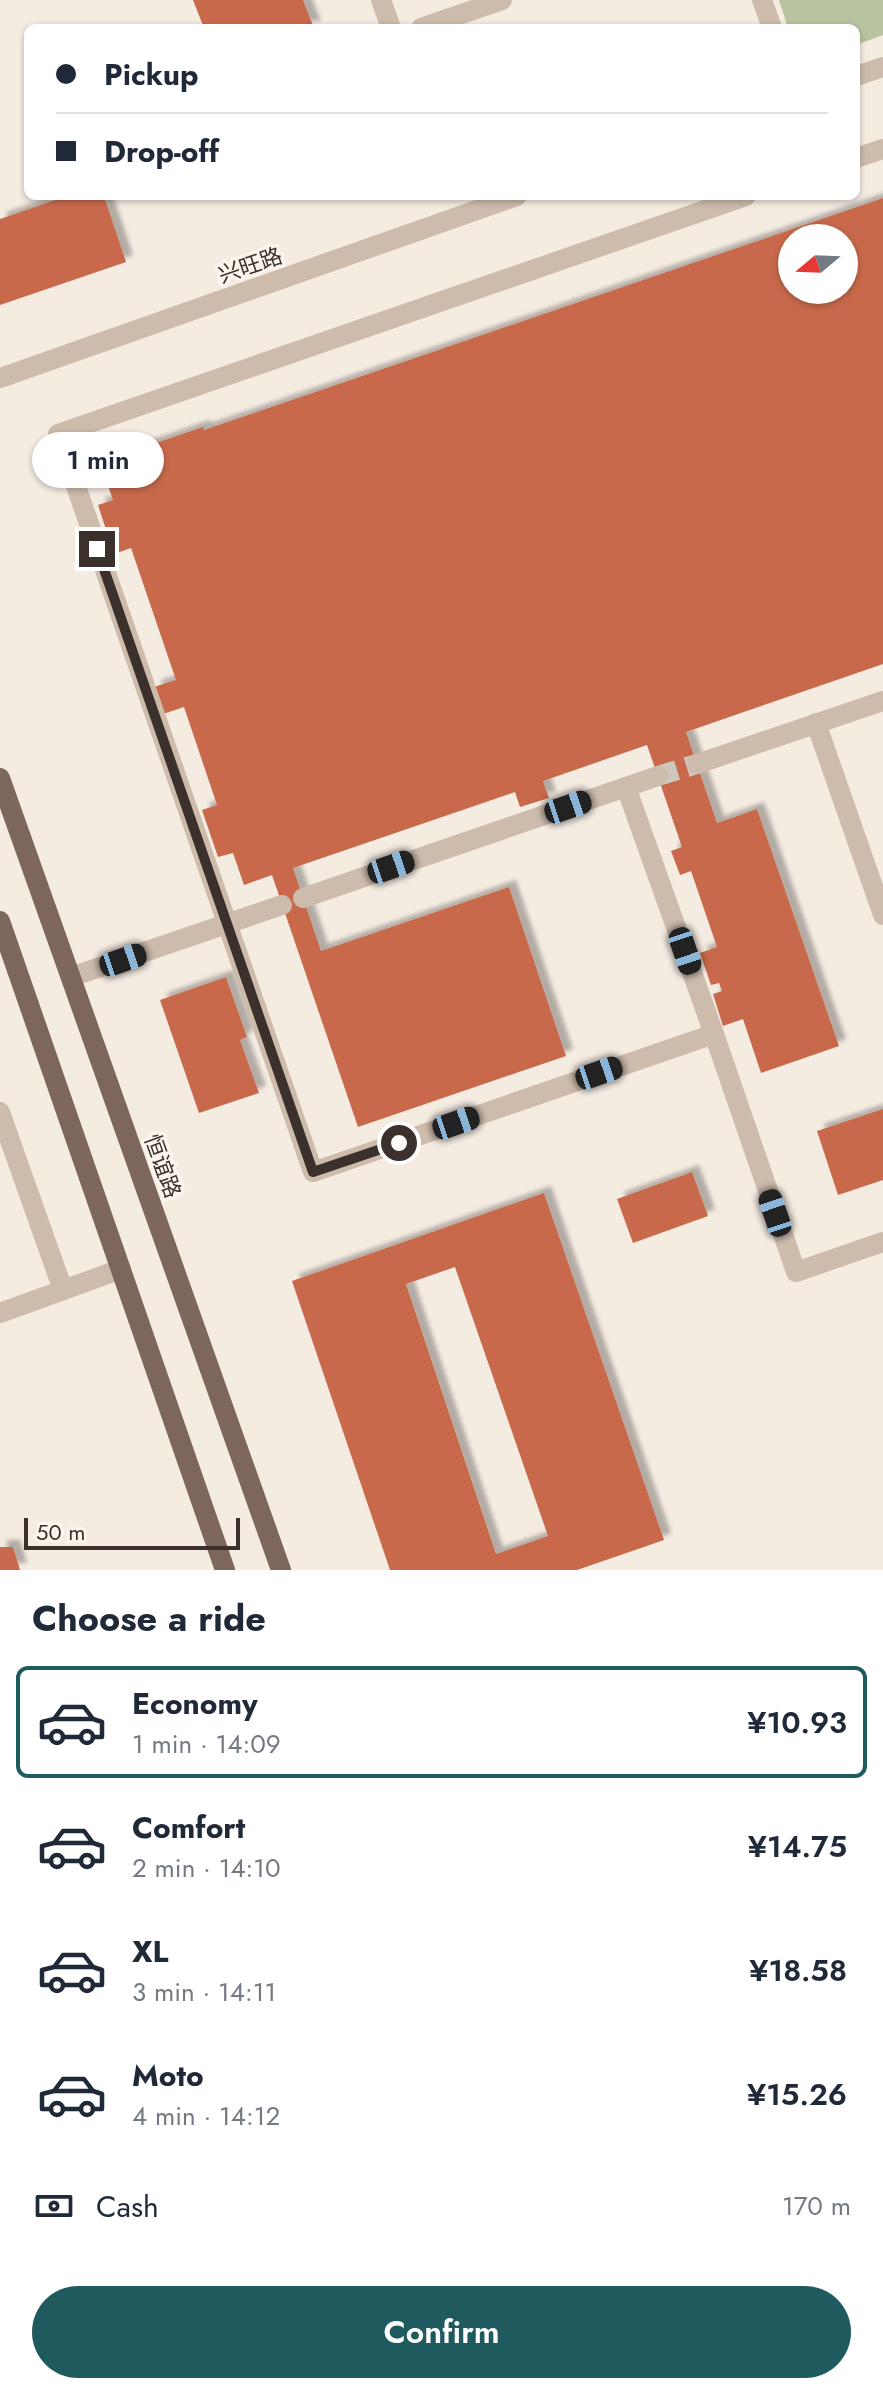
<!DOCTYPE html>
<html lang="en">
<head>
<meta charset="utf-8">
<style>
  body { margin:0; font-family:Jost,"Noto Sans SC",sans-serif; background:#f6f6f7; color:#1f2937; height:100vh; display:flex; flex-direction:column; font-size:30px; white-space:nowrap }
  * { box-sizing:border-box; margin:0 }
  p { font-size:26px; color:#747a83 }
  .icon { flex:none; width:44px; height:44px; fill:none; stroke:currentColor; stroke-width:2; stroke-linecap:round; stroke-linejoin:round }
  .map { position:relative; height:1570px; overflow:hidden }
  .drawer { display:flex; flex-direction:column; background:#fff; flex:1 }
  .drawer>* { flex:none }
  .hud { position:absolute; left:24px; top:24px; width:836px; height:176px; border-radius:12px; box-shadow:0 2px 6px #0004; display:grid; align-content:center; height:176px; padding:0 32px; background:#fff }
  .needle { width:52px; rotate:251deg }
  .fabs { position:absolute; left:778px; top:224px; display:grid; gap:16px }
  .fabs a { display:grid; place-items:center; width:80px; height:80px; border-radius:50%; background:#fff; box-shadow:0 2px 6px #0004; font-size:40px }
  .scale { position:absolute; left:24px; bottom:20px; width:216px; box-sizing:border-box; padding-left:8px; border:4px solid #3b302b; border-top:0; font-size:22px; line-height:28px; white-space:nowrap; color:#3b302b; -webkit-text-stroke:6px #fbf5ee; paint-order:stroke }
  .end { position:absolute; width:36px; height:36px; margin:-18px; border:10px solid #3b302b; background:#fff; box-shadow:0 0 0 4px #fff }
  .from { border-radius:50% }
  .bubble { position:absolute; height:56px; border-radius:28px; background:#fff; box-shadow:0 2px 6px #0004; font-size:26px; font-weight:600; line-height:56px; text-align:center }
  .car { position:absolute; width:24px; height:48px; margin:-24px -12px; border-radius:10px; box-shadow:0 0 6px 2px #0007; background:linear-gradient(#222 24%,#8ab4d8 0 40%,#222 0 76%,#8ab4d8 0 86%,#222 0) }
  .hud b { display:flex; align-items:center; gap:28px; height:76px; font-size:30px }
  .hud b+b { border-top:2px solid #e0e1e3 }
  .hud i { width:20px; height:20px; background:#1f2937 }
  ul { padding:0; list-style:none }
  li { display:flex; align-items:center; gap:24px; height:112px; margin:0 16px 12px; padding:0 16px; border:4px solid transparent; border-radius:12px }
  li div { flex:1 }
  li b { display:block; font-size:30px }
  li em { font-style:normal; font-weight:600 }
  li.on { border-color:#1f5a5e }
  li>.icon { width:72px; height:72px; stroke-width:1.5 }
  h2 { padding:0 32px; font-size:36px; line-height:96px }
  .pay { display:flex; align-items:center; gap:20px; height:88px; padding:0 32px; font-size:30px }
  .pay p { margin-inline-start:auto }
  .button { display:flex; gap:16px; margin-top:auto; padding:16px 32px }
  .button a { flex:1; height:92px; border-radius:48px; background:#1f5a5e; color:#fff; font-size:32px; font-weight:600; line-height:92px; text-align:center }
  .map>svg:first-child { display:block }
</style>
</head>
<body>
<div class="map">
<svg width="883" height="1570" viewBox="0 0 883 1570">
  <defs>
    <filter id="shadow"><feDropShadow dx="7" dy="-7" stdDeviation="2" flood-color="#0004"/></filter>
  </defs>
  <rect width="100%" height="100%" fill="#f4ebe1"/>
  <!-- green -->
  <path fill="#b8c4a0" d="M779,0H883V35L856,45V28H788Z"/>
  <!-- building -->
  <g fill="#c8694b" fill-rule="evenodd" filter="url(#shadow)">
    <path d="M193,0H303L314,28H204Z"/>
    <path d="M67,196H104L126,262L0,305V219Z"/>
    <path d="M883,198V664L686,732L717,823L757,809L839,1046L761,1073L743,1019L723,1026L713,994L722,991L719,983L711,985L700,953L717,947L691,871L680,875L671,851L682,847L647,745L543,781L549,798L520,807L515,792L293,868L321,951L509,887L566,1056L358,1127L272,875L244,885L233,853L218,857L202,810L217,805L184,707L163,714L154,687L176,680L131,548L114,554L98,505L113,500L100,462L203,427L204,430ZM792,238H844V290H792Z"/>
    <path d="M226,977L247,1037L240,1040L259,1093L199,1113L160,1000Z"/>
    <path d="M883,1109V1180L838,1195L817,1131Z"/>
    <path d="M692,1172L708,1216L633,1243L617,1199Z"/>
    <path d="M544,1193L664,1540L577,1570H390L292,1281ZM455,1267L548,1536L496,1554L406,1284Z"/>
    <path d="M0,1547H13L20,1570H0Z"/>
  </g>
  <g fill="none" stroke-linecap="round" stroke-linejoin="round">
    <!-- minor-tunnel -->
    <path stroke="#cfc6bd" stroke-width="20" stroke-dasharray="20 10" stroke-linecap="butt" d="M658,776L697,764"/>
    <!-- minor -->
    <g stroke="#cdbbac" stroke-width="20">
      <path d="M381,0L391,28"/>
      <path d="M762,0L772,28"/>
      <path d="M421,28L502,0"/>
      <path d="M856,76L883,67"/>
      <path d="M856,158L883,149"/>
      <path d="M746,196L58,434L313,1172L714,1034L796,1272L883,1242"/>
      <path d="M0,378L517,196"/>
      <path d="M816,723L883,915"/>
      <path d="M697,764L883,701"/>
      <path d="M626,787L714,1034"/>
      <path d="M303,898L658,776"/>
      <path d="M71,977L282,905"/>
      <path d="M0,1112L63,1290"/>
      <path d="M0,1313L121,1269"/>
    </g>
    <!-- major -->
    <g stroke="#7d675c" stroke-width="20">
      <path d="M0,778L281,1570"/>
      <path d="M0,921L225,1570"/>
    </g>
  </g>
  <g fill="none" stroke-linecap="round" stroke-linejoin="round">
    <!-- route -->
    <path stroke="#3b302b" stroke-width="10" d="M97,549L313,1172L399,1143"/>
  </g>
  <g text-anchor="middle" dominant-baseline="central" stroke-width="7" stroke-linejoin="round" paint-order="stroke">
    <!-- street labels -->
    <g font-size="22" fill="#3b302b" stroke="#fbf5ee">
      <text transform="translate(250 265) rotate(-19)">兴旺路</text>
      <text transform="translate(163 1166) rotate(70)">恒谊路</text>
    </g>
  </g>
</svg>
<div class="fabs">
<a><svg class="needle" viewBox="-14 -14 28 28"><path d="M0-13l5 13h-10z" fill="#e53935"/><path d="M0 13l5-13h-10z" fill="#747a83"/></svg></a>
</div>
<div class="scale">50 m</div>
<i class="end from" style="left:399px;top:1143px"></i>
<i class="end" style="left:97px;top:549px"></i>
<div class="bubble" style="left:32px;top:432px;width:132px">1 min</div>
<i class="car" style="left:568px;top:807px;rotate:71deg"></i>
<i class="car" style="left:391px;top:867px;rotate:71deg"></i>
<i class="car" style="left:685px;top:951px;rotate:161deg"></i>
<i class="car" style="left:123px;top:960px;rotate:71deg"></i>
<i class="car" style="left:599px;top:1073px;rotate:71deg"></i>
<i class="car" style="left:456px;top:1123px;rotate:71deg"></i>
<i class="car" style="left:775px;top:1213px;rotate:341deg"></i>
<div class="hud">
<b><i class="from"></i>Pickup</b>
<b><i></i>Drop-off</b>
</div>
</div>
<section class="drawer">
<h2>Choose a ride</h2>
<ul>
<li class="on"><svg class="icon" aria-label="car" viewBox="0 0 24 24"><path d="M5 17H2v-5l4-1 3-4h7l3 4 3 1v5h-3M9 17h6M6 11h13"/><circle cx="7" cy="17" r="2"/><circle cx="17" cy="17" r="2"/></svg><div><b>Economy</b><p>1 min · 14:09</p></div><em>¥10.93</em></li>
<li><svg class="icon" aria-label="car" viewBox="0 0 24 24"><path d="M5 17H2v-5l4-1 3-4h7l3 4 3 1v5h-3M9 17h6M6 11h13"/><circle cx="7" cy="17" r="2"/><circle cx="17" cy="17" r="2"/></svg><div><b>Comfort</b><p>2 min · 14:10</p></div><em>¥14.75</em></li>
<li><svg class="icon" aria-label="car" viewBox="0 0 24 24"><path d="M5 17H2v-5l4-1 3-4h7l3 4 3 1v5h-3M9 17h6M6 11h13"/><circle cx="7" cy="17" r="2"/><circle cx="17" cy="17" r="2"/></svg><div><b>XL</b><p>3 min · 14:11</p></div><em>¥18.58</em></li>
<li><svg class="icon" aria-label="car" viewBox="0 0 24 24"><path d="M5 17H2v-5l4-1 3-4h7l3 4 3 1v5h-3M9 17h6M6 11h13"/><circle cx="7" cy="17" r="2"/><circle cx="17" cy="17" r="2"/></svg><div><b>Moto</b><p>4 min · 14:12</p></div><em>¥15.26</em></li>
</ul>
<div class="pay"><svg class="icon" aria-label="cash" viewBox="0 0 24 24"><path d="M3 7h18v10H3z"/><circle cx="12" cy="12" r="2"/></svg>Cash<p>170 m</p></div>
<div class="button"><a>Confirm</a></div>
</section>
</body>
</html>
